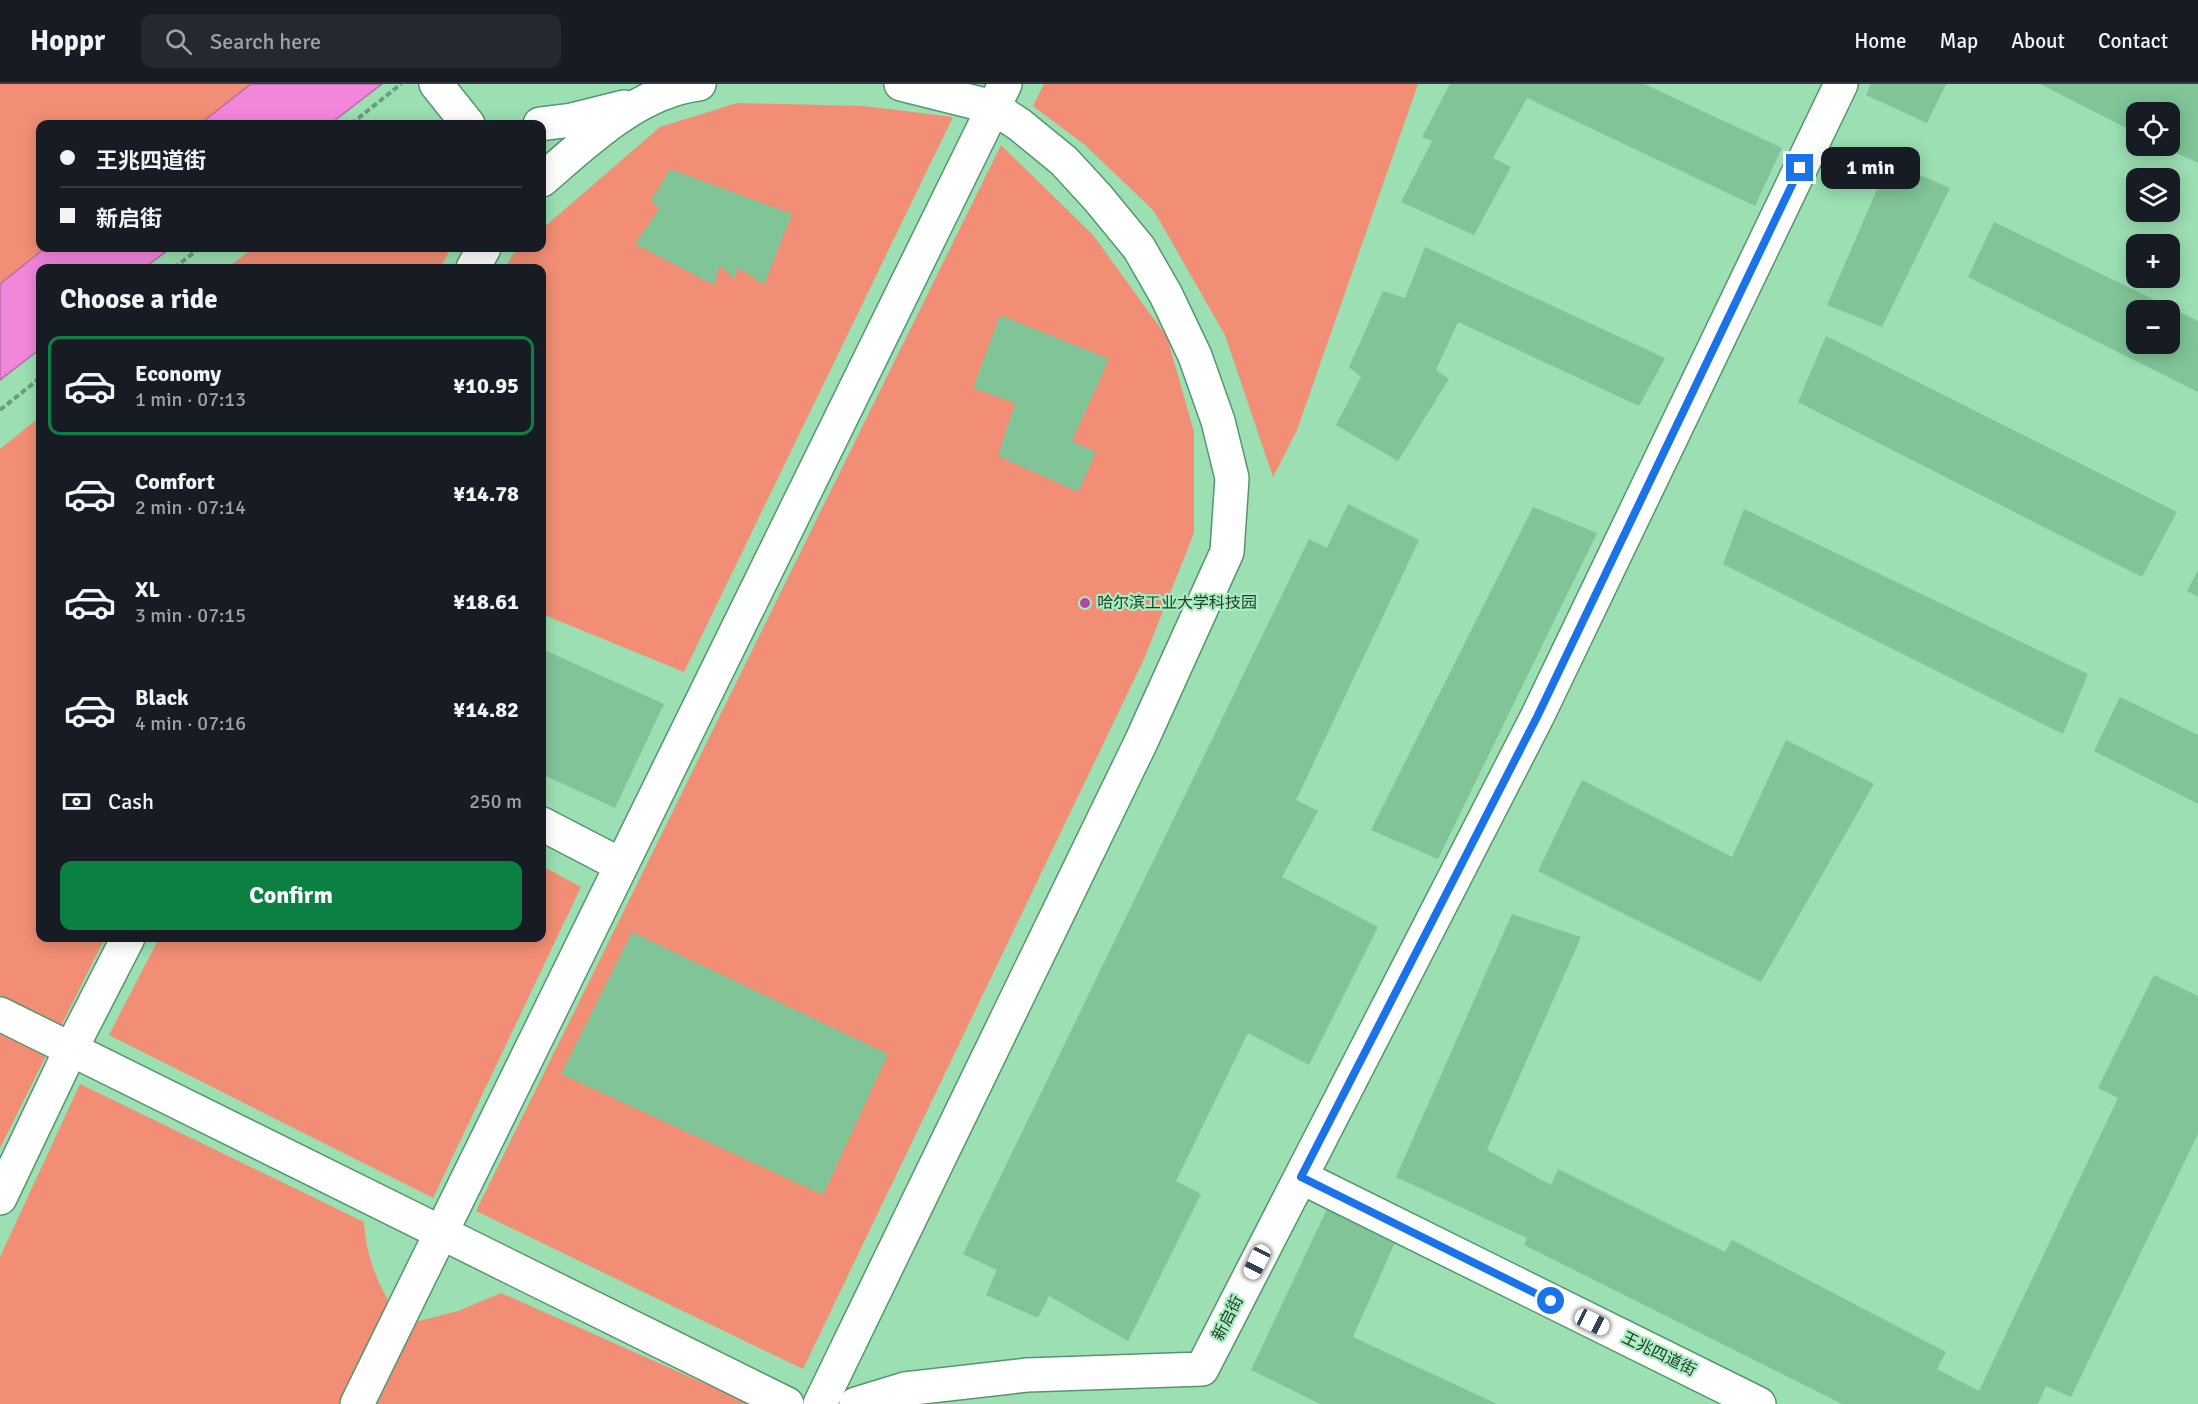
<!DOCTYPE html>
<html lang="en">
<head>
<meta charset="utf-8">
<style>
  body { margin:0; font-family:Signika,"Noto Sans SC",sans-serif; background:#242831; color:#f1f3f6; height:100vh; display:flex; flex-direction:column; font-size:22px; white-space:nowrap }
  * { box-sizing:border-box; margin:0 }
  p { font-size:20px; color:#9ea1a6 }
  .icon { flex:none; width:33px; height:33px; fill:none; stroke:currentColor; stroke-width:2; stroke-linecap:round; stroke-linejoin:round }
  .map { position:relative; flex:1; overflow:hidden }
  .panel { position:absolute; left:36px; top:180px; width:510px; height:678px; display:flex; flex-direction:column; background:#171b24; border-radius:12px; box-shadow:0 3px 15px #0003 }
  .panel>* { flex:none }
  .top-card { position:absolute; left:36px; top:36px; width:510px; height:132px; border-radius:12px; box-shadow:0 3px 15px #0003; display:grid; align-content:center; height:132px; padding:0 24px; background:#171b24 }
  .buttons { position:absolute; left:2126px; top:18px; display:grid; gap:12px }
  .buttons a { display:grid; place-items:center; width:54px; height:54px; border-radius:12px; background:#171b24; box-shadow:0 3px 15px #0003; font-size:30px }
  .end { position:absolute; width:27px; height:27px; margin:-14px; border:8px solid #1a73e8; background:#fff; box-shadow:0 0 0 3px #fff }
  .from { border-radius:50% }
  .bubble { position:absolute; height:42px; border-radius:12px; background:#171b24; box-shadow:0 3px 15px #0003; font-size:20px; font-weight:700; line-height:42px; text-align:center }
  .car { position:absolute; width:18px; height:36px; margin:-18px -9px; border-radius:8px; box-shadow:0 0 4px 2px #0007; background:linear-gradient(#fff 24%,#345 0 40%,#fff 0 76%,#345 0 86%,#fff 0) }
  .top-card b { display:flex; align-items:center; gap:21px; height:57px; font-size:22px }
  .top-card b+b { border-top:2px solid #363941 }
  .top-card i { width:15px; height:15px; background:#f1f3f6 }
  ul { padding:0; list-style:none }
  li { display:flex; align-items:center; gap:18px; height:99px; margin:0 12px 9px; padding:0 12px; border:3px solid transparent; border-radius:12px }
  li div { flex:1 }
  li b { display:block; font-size:22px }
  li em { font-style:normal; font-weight:700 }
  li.current { border-color:#0b8043 }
  li>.icon { width:54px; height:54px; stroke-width:1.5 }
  h2 { padding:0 24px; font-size:27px; line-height:72px }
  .pay { display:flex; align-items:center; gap:15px; height:66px; padding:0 24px; font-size:22px }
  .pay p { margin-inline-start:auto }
  .action { display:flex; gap:12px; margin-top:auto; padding:12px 24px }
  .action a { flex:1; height:69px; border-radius:12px; background:#0b8043; color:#fff; font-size:24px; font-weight:700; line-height:69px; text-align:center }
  header { display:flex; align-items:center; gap:36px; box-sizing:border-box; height:84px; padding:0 30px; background:#171b24; border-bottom:2px solid #363941 }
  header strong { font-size:28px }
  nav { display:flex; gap:33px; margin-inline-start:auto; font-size:21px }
  .search { width:420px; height:54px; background:#242831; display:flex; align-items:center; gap:15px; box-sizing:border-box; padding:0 21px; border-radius:12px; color:#9ea1a6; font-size:22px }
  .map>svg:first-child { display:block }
</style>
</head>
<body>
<header>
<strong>Hoppr</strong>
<div class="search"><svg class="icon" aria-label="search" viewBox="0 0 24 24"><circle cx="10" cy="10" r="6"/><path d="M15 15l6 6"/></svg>Search here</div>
<nav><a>Home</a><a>Map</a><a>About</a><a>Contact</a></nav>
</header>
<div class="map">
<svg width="2198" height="1320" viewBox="0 0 2198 1320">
  <rect width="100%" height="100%" fill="#9bdfb2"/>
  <!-- green -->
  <g fill="#f28e75">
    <path d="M0,0H253L203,40H40V164H49L0,202Z"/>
    <path d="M1044,0H1418L1297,346L1273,393L1225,251L1154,127L1085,61L1033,22Z"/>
    <path d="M737,19L864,22L953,33L684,588L542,530V184H505L513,170L520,164H542V145L660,43Z"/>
    <path d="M1001,61L1093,151L1167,253L1194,348V449L1144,575L803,1285L476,1127Z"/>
    <path d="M253,164H451L440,184H227Z"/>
    <path d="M40,333V854H105L0,1064V365Z"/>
    <path d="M542,782L581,803L433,1114L109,951L159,854H542Z"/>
    <path d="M80,1000L364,1138C366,1170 375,1193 390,1220L340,1320H0V1173Z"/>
    <path d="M501,1209L751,1320H375L415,1238L458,1227Z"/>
  </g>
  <!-- water -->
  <g fill="#f186db" stroke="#b370a6" stroke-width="1.5">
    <path d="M251,0H382L330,40H200Z"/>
    <path d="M45,164H171L144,184H40V265L0,296V200Z"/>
  </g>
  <!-- building -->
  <g fill="#80c498" fill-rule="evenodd">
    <path d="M1450,0H1644L1782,64L1755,122L1527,14L1493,74L1511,83L1474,151L1401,118L1432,57L1422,53Z"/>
    <path d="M1871,0H1946L1927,39L1866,11Z"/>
    <path d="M2040,0H2198V79L2161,62H2169V28H2136V49Z"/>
    <path d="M1889,78L1950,104L1882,243L1827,221Z"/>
    <path d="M670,85L792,130L764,201L738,183L735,195L720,182L714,201L635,160L659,125L651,116Z"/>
    <path d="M1994,138L2198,237V308L1968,193ZM2136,226H2169V260H2136Z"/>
    <path d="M1425,163L1665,274L1639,322L1458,238L1436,286L1449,295L1398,377L1336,341L1361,293L1349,283L1383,207L1405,214Z"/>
    <path d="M1000,231L1109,275L1072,357L1096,368L1078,408L998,372L1015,319L973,304Z"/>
    <path d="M1826,252L2177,428L2142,493L1798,318Z"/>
    <path d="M1348,420L1419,456L1296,716L1318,727L1282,793L1378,843L1309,981L1248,949L1176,1097L1201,1110L1128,1257L1049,1212L1038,1234L986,1211L997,1186L963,1170L1309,455L1327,464Z"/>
    <path d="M1533,423L1597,449L1438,775L1371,746Z"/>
    <path d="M1744,425L2088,590L2063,650L1723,480Z"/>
    <path d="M2198,486V513L2187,507Z"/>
    <path d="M542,565L664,620L615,724L542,690Z"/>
    <path d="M2120,613L2198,651V720L2094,667Z"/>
    <path d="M1786,656L1874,700L1761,898L1538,787L1582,696L1732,773Z"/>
    <path d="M1512,830L1581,853L1487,1066L1551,1101L1558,1085L1725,1168L1732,1156L1946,1268L1937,1285L1979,1307L2118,1014L2098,1004L2154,891L2198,912V1050L2071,1313L2046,1302L2038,1320H1842L1524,1161L1527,1154L1396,1093Z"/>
    <path d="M632,848L888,970L823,1111L561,990Z"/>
    <path d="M1328,1123L1397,1154L1353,1253L1497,1320H1320L1251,1286Z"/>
  </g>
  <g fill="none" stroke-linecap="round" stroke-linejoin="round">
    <defs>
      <g id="minor">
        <path d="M436,0L468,40"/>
        <path d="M540,40L572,36L624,23"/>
        <path d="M542,96C587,57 637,8 699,0"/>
        <path d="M473,184L484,164"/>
        <path d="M542,740L621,781"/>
        <path d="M0,930L787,1320"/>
        <path d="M1301,1093L1759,1320"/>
        <path d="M0,1114L71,965L128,854"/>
        <path d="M357,1320L1005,0"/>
        <path d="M820,1320L1141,658L1227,468L1232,394L1218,337L1195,272L1166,211L1139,164L1098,114L1064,77L1020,41L993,23L901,0"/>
        <path d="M856,1320L905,1305L1027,1291L1202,1285L1537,633L1841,0"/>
      </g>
    </defs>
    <!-- minor casing -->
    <use href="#minor" stroke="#55976d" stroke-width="36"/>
    <!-- path -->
    <g stroke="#6a9d7b" stroke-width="4" stroke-dasharray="6 3" stroke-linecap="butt">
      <path d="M351,40L401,0"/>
      <path d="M174,184L200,164"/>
      <path d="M0,326L40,294"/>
    </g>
    <!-- minor -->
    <use href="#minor" stroke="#fff" stroke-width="33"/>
  </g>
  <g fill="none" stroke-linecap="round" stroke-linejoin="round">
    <!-- route -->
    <path stroke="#1a73e8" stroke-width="8" d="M1551,1217L1301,1093L1537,633L1800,84"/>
  </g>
  <!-- markers -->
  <circle fill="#b445a1" stroke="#a8edbf" stroke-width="2" cx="1085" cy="519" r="6"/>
  <g text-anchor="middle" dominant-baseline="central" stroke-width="4.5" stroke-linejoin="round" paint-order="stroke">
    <!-- poi labels -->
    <g font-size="16" fill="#223e2c" stroke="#a8edbf" text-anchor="start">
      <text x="1097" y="519">哈尔滨工业大学科技园</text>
    </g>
    <!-- street labels -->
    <g font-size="16" fill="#223e2c" stroke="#a8edbf">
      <text transform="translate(1228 1234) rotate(-63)">新启街</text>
      <text transform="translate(1659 1270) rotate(26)">王兆四道街</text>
    </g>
  </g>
</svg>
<div class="buttons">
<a><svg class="icon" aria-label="locate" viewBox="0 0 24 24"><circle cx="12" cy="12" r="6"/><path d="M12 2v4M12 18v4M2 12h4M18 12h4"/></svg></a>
<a><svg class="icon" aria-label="layers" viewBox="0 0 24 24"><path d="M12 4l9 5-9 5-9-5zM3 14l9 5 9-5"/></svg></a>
<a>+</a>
<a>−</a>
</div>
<i class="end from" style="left:1551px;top:1217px"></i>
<i class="end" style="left:1800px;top:84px"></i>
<div class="bubble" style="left:1821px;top:63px;width:99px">1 min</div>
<i class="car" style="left:1257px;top:1178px;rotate:207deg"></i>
<i class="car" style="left:1592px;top:1238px;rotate:116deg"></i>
<div class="top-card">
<b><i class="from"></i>王兆四道街</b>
<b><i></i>新启街</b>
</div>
<section class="panel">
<h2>Choose a ride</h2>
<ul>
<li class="current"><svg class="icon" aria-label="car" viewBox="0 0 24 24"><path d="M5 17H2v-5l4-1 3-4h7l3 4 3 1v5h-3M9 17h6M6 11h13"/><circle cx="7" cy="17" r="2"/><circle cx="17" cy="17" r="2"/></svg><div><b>Economy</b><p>1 min · 07:13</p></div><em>¥10.95</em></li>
<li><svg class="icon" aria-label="car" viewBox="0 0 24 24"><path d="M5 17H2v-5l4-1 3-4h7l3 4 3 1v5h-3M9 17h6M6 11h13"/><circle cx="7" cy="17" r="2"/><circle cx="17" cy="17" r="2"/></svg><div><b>Comfort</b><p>2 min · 07:14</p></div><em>¥14.78</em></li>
<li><svg class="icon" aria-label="car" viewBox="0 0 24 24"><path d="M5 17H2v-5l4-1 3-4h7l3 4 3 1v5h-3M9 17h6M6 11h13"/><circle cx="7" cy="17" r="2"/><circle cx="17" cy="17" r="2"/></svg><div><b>XL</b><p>3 min · 07:15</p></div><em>¥18.61</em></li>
<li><svg class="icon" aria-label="car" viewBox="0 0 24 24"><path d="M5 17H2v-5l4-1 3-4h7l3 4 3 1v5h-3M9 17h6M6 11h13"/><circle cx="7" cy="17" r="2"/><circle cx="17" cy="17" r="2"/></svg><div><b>Black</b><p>4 min · 07:16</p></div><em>¥14.82</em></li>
</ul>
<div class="pay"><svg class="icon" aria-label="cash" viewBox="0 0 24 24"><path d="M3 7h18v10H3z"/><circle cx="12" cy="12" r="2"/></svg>Cash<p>250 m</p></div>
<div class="action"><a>Confirm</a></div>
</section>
</div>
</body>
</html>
